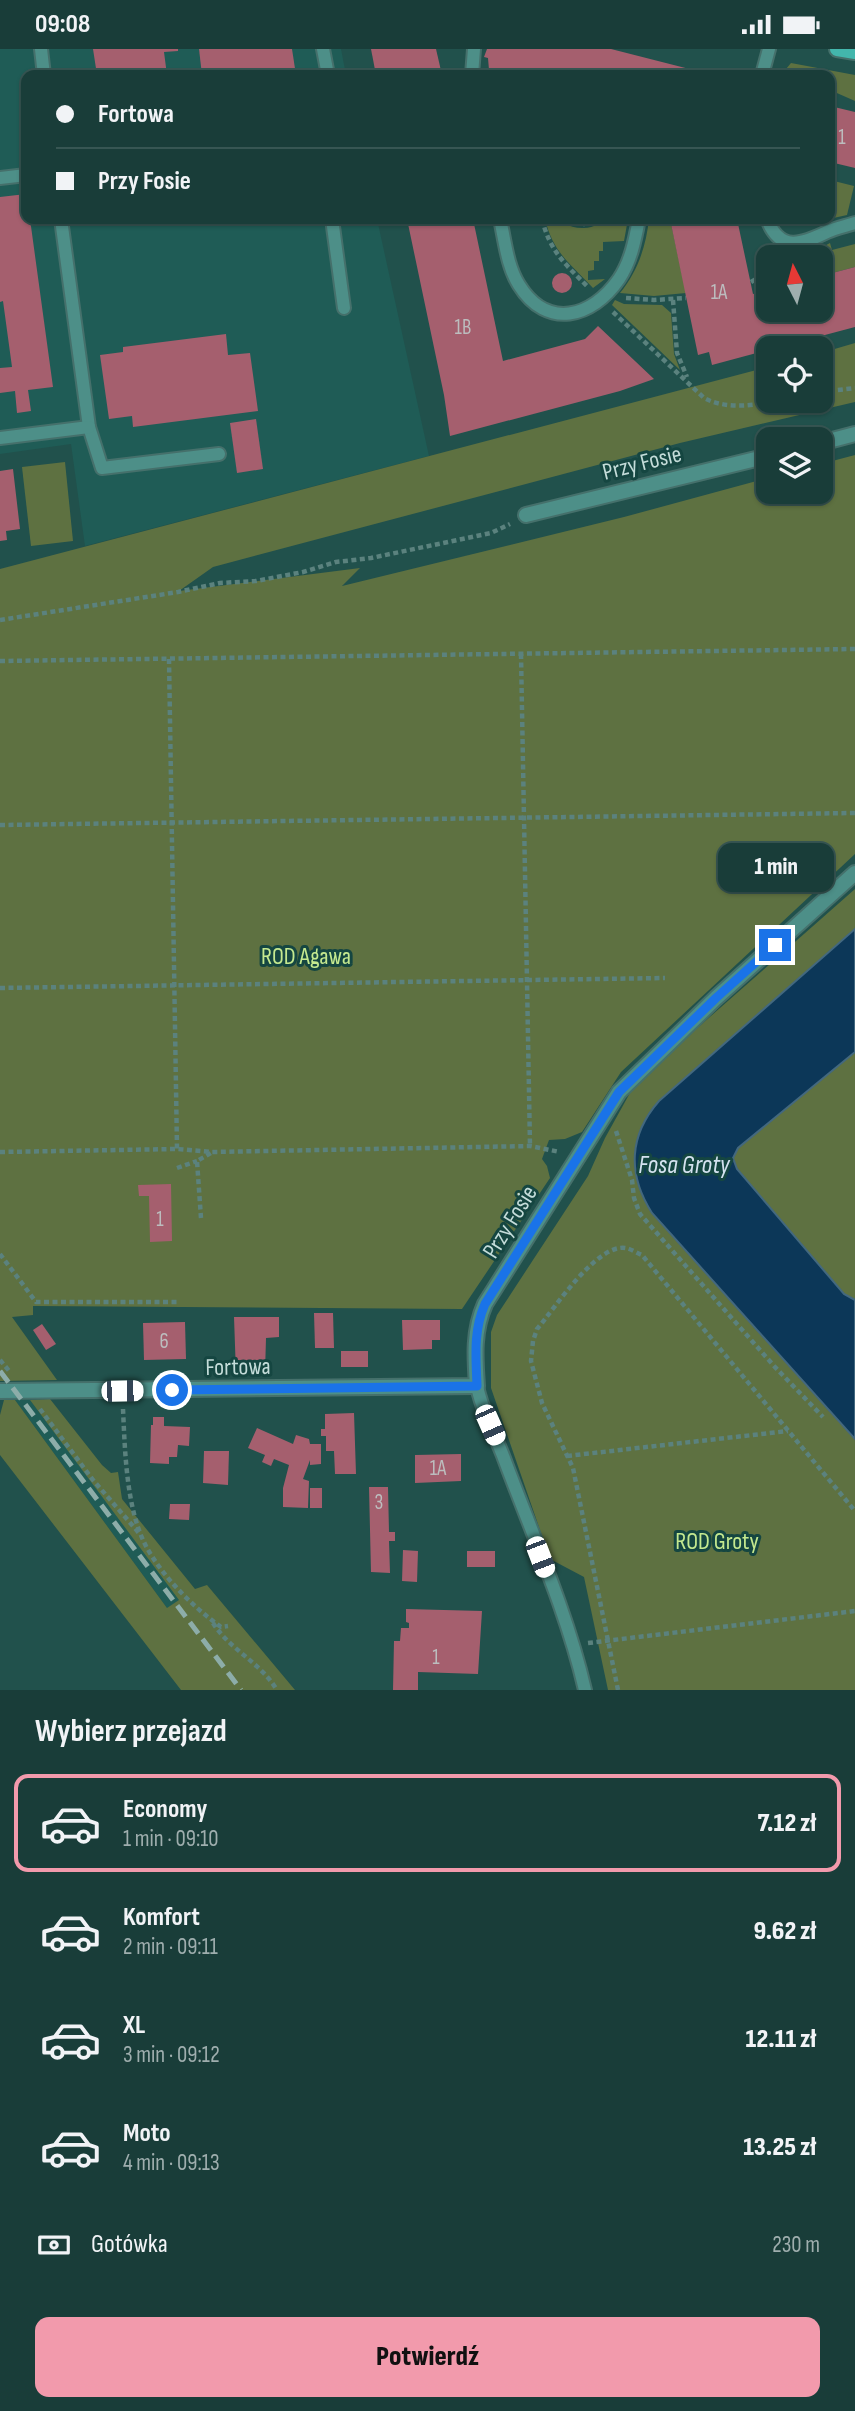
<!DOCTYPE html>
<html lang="pl">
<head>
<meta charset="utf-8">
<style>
  body { margin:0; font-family:"Sofia Sans Condensed",sans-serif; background:#264844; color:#f1f3f6; height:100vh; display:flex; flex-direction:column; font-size:26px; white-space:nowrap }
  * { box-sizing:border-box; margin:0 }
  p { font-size:23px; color:#9faeae }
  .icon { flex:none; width:38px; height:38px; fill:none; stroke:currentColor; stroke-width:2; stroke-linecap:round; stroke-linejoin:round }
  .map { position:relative; height:1641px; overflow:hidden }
  .panel { display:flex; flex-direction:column; background:#193d39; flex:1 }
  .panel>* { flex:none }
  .top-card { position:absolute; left:21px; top:21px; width:814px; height:154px; border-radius:14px; box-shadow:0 2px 5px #0004,0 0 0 2px #375653; display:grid; align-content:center; height:154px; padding:0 35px; background:#193d39 }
  .needle { width:46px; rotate:354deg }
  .tools { position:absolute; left:756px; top:196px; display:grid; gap:14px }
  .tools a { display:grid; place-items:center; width:77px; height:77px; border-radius:14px; background:#193d39; box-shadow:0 2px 5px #0004,0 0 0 2px #375653; font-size:35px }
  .end { position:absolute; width:32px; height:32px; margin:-16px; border:9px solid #1a73e8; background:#fff; box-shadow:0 0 0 4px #fff }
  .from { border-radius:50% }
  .bubble { position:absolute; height:49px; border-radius:14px; background:#193d39; box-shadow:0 2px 5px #0004,0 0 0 2px #375653; font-size:23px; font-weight:800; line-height:49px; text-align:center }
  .car { position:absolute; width:21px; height:42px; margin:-21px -10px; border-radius:9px; box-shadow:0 0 5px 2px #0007; background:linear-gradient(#fff 24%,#345 0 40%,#fff 0 76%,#345 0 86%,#fff 0) }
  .top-card b { display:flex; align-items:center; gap:24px; height:66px; font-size:26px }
  .top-card b+b { border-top:2px solid #375653 }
  .top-card i { width:18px; height:18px; background:#f1f3f6 }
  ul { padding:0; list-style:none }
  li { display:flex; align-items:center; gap:21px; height:98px; margin:0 14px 10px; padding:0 21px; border:4px solid transparent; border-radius:14px }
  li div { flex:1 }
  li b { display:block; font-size:26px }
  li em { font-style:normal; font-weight:800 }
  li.on { border-color:#f29aac }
  li>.icon { width:63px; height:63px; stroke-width:1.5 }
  h2 { padding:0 35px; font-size:32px; line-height:84px }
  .pay { display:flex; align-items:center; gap:18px; height:77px; padding:0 35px; font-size:26px }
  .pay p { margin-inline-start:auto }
  .primary-button { display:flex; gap:14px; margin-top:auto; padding:14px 35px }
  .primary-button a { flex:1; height:80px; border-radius:14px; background:#f29aac; color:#111; font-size:28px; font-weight:800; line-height:80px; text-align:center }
  .status { display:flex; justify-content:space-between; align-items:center; height:49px; padding:0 35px; background:#193d39; direction:ltr }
  .status svg { height:19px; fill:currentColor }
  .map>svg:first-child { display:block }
</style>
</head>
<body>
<div class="status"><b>09:08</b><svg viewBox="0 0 49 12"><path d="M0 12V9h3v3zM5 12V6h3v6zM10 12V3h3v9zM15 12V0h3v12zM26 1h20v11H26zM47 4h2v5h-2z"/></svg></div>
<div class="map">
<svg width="855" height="1641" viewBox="0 0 855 1641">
  <rect width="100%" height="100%" fill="#21514c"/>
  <!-- built -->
  <g fill="#1f5c56">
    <path d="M0,0H341L346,26H26V170H377L429,407L85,497L71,395L0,405Z"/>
    <path d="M15,1351H30L180,1551L251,1641L167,1559Z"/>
  </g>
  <!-- green -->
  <g fill="#5e7141">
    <path d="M791,14L855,26V52L830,41V26H794L788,24L786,20Z"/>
    <path d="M830,131L854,137L847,166L829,170Z"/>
    <path d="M545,170C559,170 570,180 584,179C594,179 602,172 611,170C616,169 623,170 628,170L624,192L603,193V202H599V212H594V221L588,222V231L605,230L593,239C571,215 553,204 545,170Z"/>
    <path d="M649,170H670L686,244L654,247L620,244C638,222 646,197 649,170Z"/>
    <path d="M830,194L832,201L855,195V218L821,227V208H803L802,204L815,202Z"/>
    <path d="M615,251L624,255L662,256L671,264L674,305L680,321L612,256Z"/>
    <path d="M855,294V353L680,394L213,518L179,542L360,519L342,537L624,468L768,429V443H821V415L855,406V805L621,1023L582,1083L565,1090L549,1091L542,1110L547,1117L550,1129L462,1260L33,1257V1266L12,1268L57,1331L0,1332V520L768,318V352H821V304Z"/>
    <path d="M65,413L73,492L31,497L22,418Z"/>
    <path d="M855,840V880L659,1052C631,1085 628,1127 652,1164L855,1390V1641H608L584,1528L550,1510L491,1339V1283L497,1266L588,1127L605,1089L636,1033Z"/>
    <path d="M855,1003V1251L844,1246L737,1120L733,1109L738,1099Z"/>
    <path d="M50,1350L102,1416L111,1424L118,1423L122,1450L195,1540L207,1536L295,1641H181L0,1406V1366L4,1351H15L167,1559L179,1551L30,1351Z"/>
  </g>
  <!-- water -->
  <path fill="#0c3758" stroke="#43687f" stroke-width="2" d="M855,880V1003L738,1099L733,1109L737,1120L844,1245L855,1251V1390L652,1164C627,1125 629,1086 659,1052Z"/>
  <!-- building -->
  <g fill="#a55f6e">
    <path d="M93,0H178V2L164,3L167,26H97Z"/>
    <path d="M199,0H292L296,26H202Z"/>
    <path d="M371,0H436L442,26H376Z"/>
    <path d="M487,0H611L709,25L505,26L506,22L489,21L488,9L484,8Z"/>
    <path d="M830,57L855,63V119L830,113Z"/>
    <path d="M26,145V170H30L53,338L28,341L31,362L17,364L15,342L0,344V319L12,318L3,252L0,253V148Z"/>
    <path d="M407,170H473L503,312L585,290L598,277L654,330L620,342L450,387L444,346Z"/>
    <path d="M670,170H737L753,245L768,241V261H821V227L855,218V278L776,299H768V301L712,316L709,303L698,306Z"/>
    <circle cx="562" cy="234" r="10"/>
    <path d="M226,285L228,306L250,304L258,362L133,378L132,367L109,370L100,306L123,303V298Z"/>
    <path d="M256,370L263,420L237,424L230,374Z"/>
    <path d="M13,420L20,480L6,482L7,491L0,492V422Z"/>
    <path d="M171,1135L172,1192L150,1193L149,1147H139L138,1136Z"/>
    <path d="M314,1264H333L334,1299H315Z"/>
    <path d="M234,1268H279V1288L266,1289L265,1324L236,1325Z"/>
    <path d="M402,1271H440V1291H432V1300L403,1301Z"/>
    <path d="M185,1273L186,1310L144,1311L143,1274Z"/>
    <path d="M42,1275L56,1295L46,1301L33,1281Z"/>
    <rect x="341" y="1302" width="27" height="16"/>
    <path d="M354,1364L356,1425H335L334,1402H326V1387H321V1380H325V1365Z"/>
    <path d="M153,1368H164V1377L190,1378L189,1397L178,1396L177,1408H169V1415L150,1414L151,1376H153Z"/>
    <path d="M257,1379L293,1395L296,1386L309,1390L310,1395H321V1415L310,1416V1411L303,1430L309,1432L308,1459L283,1458V1439L289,1416L274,1410L271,1417L262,1413L265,1406L248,1399Z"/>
    <path d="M204,1402H229L228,1436L203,1434Z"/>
    <path d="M461,1405V1432L415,1434V1406Z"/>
    <path d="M369,1438H388L389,1483H395V1492H389L390,1524L371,1523Z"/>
    <rect x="310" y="1439" width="12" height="20"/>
    <path d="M170,1455H190L189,1471L169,1470Z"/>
    <path d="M403,1501L418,1502L417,1533L402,1532Z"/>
    <rect x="467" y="1502" width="28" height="16"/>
    <path d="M406,1560L482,1562L478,1625L418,1623V1641H393L394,1592H400L401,1579H409V1574L406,1573Z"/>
  </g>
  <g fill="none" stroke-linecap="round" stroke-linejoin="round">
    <defs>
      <g id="lane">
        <path d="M41,0L44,26"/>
        <path d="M323,0L328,26"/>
        <path d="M472,26L474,0"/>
        <path d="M762,26L769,0"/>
        <path d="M0,129L26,126"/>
        <path d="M61,170L89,378L102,419L219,405"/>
        <path d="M332,170L344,259"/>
        <path d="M500,170C505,192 507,217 519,236C547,281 592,269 619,230C631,212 635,191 639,170"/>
        <path d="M767,170C780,204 802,195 827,183C836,179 846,177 855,174"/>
        <path d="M0,389L89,378"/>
        <path d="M477,1337C482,1363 496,1387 505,1412C533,1487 567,1563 585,1641"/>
      </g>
      <g id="street">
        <path d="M821,394L855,385"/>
        <path d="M526,466L768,407"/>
        <path d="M0,1342L477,1337C475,1308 473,1282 485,1255L619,1043L716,949L855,824"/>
      </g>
      <path id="secondary" d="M837,0L855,3"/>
    </defs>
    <!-- lane casing -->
    <use href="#lane" stroke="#45706b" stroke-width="16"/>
    <!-- street casing -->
    <use href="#street" stroke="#45706b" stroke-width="18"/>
    <!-- secondary casing -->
    <use href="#secondary" stroke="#45706b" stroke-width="18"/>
    <!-- path -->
    <g stroke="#5b827e" stroke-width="4.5" stroke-dasharray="5 3.5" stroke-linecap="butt">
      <path d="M542,170C550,202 564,214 587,237"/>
      <path d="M564,170L584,175L601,170"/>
      <path d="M751,233L768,223"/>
      <path d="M626,249L654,251L686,249"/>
      <path d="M673,251L677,304L687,328"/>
      <path d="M613,263L704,349C727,361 754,356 779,352"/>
      <path d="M821,343L855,339"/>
      <path d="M0,571L178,543L220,534L256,532L303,523L336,513L371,509L491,484L510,475"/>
      <path d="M521,605L530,1097"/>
      <path d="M169,610L177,1100"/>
      <path d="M0,612L855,600"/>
      <path d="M0,776L855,764"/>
      <path d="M0,939L665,929"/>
      <path d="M616,1082L632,1131L634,1149L640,1165L774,1317L823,1368"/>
      <path d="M0,1103L177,1100L212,1103L530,1097L560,1103"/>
      <path d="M177,1119L197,1112"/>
      <path d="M201,1169L197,1112L211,1104"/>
      <path d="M0,1205L36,1253H178"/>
      <path d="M0,1311L10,1323"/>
      <path d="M40,1360L93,1431L139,1484"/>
      <path d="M123,1360C125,1402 126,1461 147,1499C164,1529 193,1558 221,1578L228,1577"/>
      <path d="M567,1407L788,1382"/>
      <path d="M213,1574C229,1600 260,1613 277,1641"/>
      <path d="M588,1594L855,1562"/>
      <path d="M618,1641L573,1419L542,1354L531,1312L533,1292L537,1280C555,1259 597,1194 626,1199C631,1200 637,1204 642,1206L855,1462"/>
    </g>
    <!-- lane -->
    <use href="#lane" stroke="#4d8f88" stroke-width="12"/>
    <!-- street -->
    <use href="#street" stroke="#4d8f88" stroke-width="14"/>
    <!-- secondary -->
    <use href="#secondary" stroke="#43b6ac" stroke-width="14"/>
    <!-- rail -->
    <path stroke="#8dada9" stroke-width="5" stroke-dasharray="14 7" stroke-linecap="butt" d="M0,1322L241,1641"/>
  </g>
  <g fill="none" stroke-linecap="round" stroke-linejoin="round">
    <!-- route -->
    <path stroke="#1a73e8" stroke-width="9" d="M172,1341L477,1337C476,1308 473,1282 485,1255L619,1043L716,949L775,896"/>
  </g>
  <g text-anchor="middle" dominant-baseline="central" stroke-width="6" stroke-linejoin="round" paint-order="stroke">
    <!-- number labels -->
    <g font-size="21" fill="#bcbdbe">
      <text x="842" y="88">1</text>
      <text x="719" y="243">1A</text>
      <text x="463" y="278">1B</text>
      <text x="160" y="1170">1</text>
      <text x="164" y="1292">6</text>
      <text x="438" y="1419">1A</text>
      <text x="379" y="1453">3</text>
      <text x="436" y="1608">1</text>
    </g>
    <!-- street labels -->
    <g font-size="24" fill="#c4dcd9" stroke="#154641">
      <text transform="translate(642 414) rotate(-14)">Przy Fosie</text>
      <text transform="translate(510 1173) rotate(-58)">Przy Fosie</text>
      <text transform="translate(238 1318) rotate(-1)">Fortowa</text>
    </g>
    <!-- park labels -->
    <g font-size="24" fill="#c5e98f" stroke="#154641">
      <text x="306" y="907">ROD Agawa</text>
      <text x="717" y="1492">ROD Groty</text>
    </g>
    <!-- water labels -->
    <g font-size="26" font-style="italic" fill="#d4e2f0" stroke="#154641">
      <text x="684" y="1116">Fosa Groty</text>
    </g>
  </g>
</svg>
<div class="tools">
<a><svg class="needle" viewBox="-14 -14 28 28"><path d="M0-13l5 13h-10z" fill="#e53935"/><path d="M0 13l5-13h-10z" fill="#9faeae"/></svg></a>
<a><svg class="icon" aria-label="locate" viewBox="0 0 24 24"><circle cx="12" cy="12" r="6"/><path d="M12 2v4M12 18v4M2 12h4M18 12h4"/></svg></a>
<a><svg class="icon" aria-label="layers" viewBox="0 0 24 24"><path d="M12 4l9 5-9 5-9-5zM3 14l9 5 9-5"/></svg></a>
</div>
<i class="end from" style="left:172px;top:1341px"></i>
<i class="end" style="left:775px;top:896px"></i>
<div class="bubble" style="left:718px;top:794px;width:116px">1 min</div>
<i class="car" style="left:122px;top:1342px;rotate:89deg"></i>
<i class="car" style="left:490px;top:1376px;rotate:156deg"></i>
<i class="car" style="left:540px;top:1508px;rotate:159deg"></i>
<div class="top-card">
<b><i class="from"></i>Fortowa</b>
<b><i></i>Przy Fosie</b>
</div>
</div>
<section class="panel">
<h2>Wybierz przejazd</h2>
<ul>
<li class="on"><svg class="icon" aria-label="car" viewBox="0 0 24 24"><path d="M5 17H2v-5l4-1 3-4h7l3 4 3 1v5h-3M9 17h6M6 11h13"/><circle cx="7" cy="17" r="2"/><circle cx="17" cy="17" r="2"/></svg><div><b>Economy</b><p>1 min · 09:10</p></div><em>7.12 zł</em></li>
<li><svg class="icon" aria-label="car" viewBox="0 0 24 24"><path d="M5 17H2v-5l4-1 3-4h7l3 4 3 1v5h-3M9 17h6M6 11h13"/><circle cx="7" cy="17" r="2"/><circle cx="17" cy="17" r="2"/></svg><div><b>Komfort</b><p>2 min · 09:11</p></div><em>9.62 zł</em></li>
<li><svg class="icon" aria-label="car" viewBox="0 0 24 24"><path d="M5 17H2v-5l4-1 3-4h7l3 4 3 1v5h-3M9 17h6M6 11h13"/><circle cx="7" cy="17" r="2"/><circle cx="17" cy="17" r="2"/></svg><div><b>XL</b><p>3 min · 09:12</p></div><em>12.11 zł</em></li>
<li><svg class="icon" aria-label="car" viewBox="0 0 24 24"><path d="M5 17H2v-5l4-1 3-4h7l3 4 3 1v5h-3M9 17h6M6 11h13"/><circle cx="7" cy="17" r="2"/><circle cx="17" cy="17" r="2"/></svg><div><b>Moto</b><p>4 min · 09:13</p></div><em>13.25 zł</em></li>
</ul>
<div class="pay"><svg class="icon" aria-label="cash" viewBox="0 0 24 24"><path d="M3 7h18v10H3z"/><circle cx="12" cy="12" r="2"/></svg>Gotówka<p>230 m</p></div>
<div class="primary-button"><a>Potwierdź</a></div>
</section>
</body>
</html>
